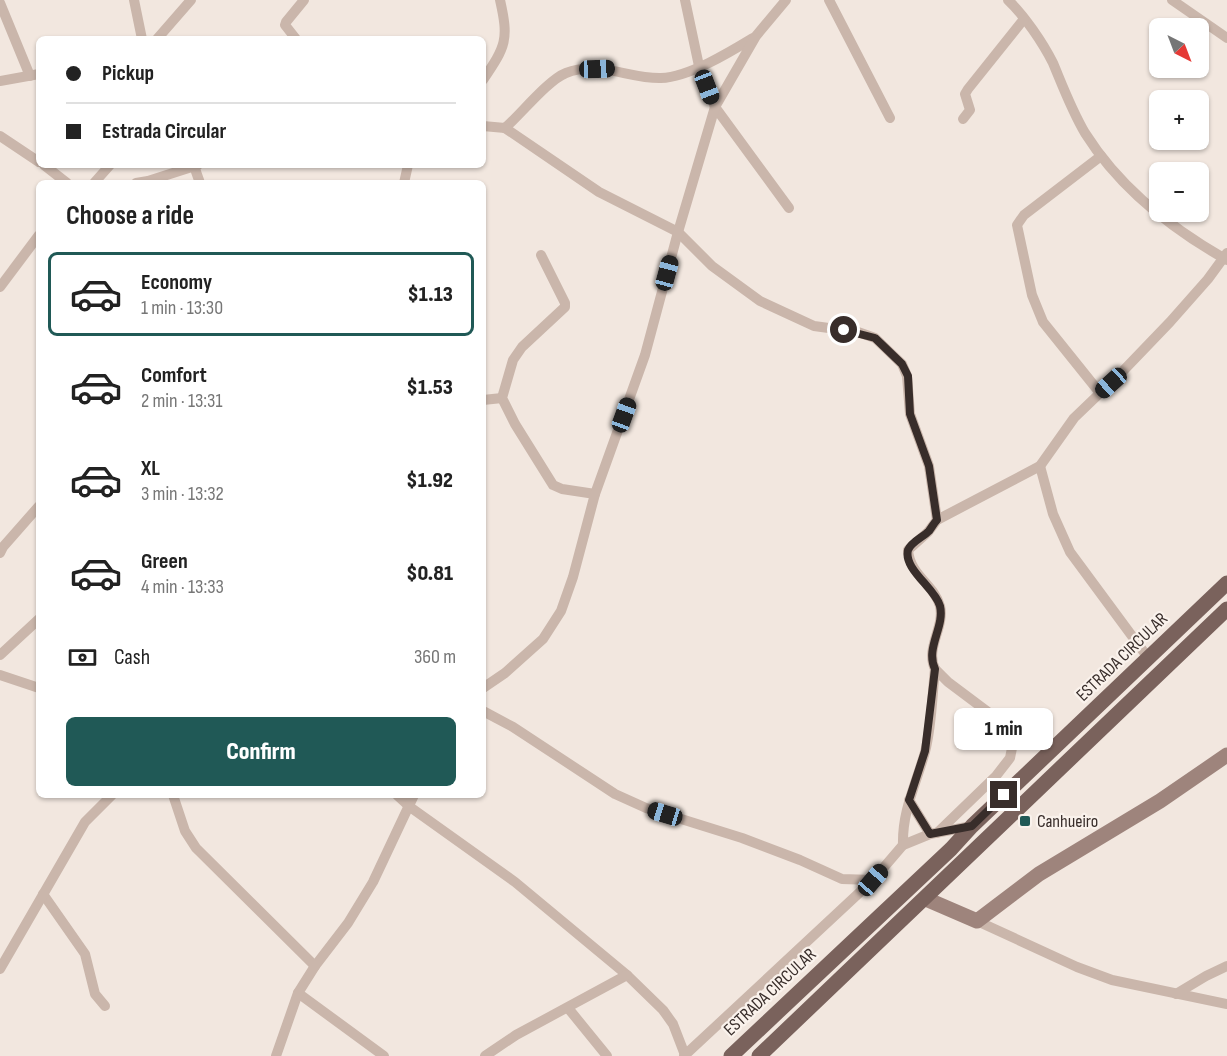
<!DOCTYPE html>
<html lang="en">
<head>
<meta charset="utf-8">
<style>
  body { margin:0; font-family:"Sofia Sans Condensed",sans-serif; background:#f6f6f6; color:#222; height:100vh; display:flex; flex-direction:column; font-size:22px; white-space:nowrap }
  * { box-sizing:border-box; margin:0 }
  p { font-size:20px; color:#767676 }
  .icon { flex:none; width:33px; height:33px; fill:none; stroke:currentColor; stroke-width:2; stroke-linecap:round; stroke-linejoin:round }
  .map { position:relative; flex:1; overflow:hidden }
  .panel { position:absolute; left:36px; top:180px; width:450px; height:618px; display:flex; flex-direction:column; background:#fff; border-radius:9px; box-shadow:0 2px 4px #0004 }
  .panel>* { flex:none }
  .banner { position:absolute; left:36px; top:36px; width:450px; height:132px; border-radius:9px; box-shadow:0 2px 4px #0004; display:grid; align-content:center; height:132px; padding:0 30px; background:#fff }
  .needle { width:39px; rotate:138deg }
  .fabs { position:absolute; left:1149px; top:18px; display:grid; gap:12px }
  .fabs a { display:grid; place-items:center; width:60px; height:60px; border-radius:9px; background:#fff; box-shadow:0 2px 4px #0004; font-size:30px }
  .end { position:absolute; width:27px; height:27px; margin:-14px; border:8px solid #382d2a; background:#fff; box-shadow:0 0 0 3px #fff }
  .from { border-radius:50% }
  .bubble { position:absolute; height:42px; border-radius:9px; background:#fff; box-shadow:0 2px 4px #0004; font-size:20px; font-weight:800; line-height:42px; text-align:center }
  .car { position:absolute; width:18px; height:36px; margin:-18px -9px; border-radius:8px; box-shadow:0 0 4px 2px #0007; background:linear-gradient(#222 24%,#8ab4d8 0 40%,#222 0 76%,#8ab4d8 0 86%,#222 0) }
  .banner b { display:flex; align-items:center; gap:21px; height:57px; font-size:22px }
  .banner b+b { border-top:2px solid #e0e0e0 }
  .banner i { width:15px; height:15px; background:#222 }
  ul { padding:0; list-style:none }
  li { display:flex; align-items:center; gap:18px; height:84px; margin:0 12px 9px; padding:0 18px; border:3px solid transparent; border-radius:9px }
  li div { flex:1 }
  li b { display:block; font-size:22px }
  li em { font-style:normal; font-weight:800 }
  li.active { border-color:#205956 }
  li>.icon { width:54px; height:54px; stroke-width:1.5 }
  h2 { padding:0 30px; font-size:27px; line-height:72px }
  .pay { display:flex; align-items:center; gap:15px; height:66px; padding:0 30px; font-size:22px }
  .pay p { margin-inline-start:auto }
  .primary-button { display:flex; gap:12px; margin-top:auto; padding:12px 30px }
  .primary-button a { flex:1; height:69px; border-radius:9px; background:#205956; color:#fff; font-size:24px; font-weight:800; line-height:69px; text-align:center }
  .map>svg:first-child { display:block }
</style>
</head>
<body>
<div class="map">
<svg width="1227" height="1056" viewBox="0 0 1227 1056">
  <rect width="100%" height="100%" fill="#f2e7df"/>
  <g fill="none" stroke-linecap="round" stroke-linejoin="round">
    <!-- street -->
    <g stroke="#cab6ab" stroke-width="10">
      <path d="M134,0L142,39"/>
      <path d="M685,0L699,66L715,107L789,208"/>
      <path d="M829,0L890,118"/>
      <path d="M1008,0C1024,15 1043,43 1053,63C1063,87 1072,111 1085,133C1119,187 1172,229 1227,260"/>
      <path d="M1172,0L1227,38"/>
      <path d="M0,3L30,76"/>
      <path d="M157,39L191,0"/>
      <path d="M296,39L285,25L286,22L304,0"/>
      <path d="M483,80C506,46 509,40 500,0"/>
      <path d="M0,81L39,74"/>
      <path d="M963,119L970,110L965,94L968,89L1024,19"/>
      <path d="M483,126L505,128C521,114 548,80 566,73C598,60 630,79 661,78C689,77 730,52 753,38"/>
      <path d="M505,128L599,192L678,232L712,266L760,301L814,326L858,332L875,338L902,364L907,376L910,414L929,466L937,520"/>
      <path d="M0,136L39,162"/>
      <path d="M44,165L67,183"/>
      <path d="M194,166L200,183"/>
      <path d="M94,183L110,165"/>
      <path d="M136,183L148,181L198,165"/>
      <path d="M404,183L408,165"/>
      <path d="M541,255L565,303V307L522,347L513,360L502,398L515,424L553,485L562,489L595,494"/>
      <path d="M0,287L39,235"/>
      <path d="M1100,393L1043,322L1032,295L1017,225L1024,215L1101,156"/>
      <path d="M483,400L502,398"/>
      <path d="M1040,466L1053,514L1070,552L1149,659"/>
      <path d="M0,553L3,547L39,506"/>
      <path d="M0,655L39,619"/>
      <path d="M935,669L948,682L992,715L1006,734L1012,748L1010,758L996,776L937,833"/>
      <path d="M0,675L39,688"/>
      <path d="M483,688L505,673L543,639L561,611L573,577L595,494L645,355L678,232L715,107L756,36L786,0"/>
      <path d="M483,711L513,727L615,794L646,808L742,838L800,860L842,879L873,880"/>
      <path d="M173,795L185,831L196,848L315,966"/>
      <path d="M397,795L410,807L515,882L627,975L663,1010L673,1024L685,1055"/>
      <path d="M909,800L930,834"/>
      <path d="M903,845C902,811 916,784 925,752C932,725 932,696 935,669C925,648 945,627 940,606C934,584 910,576 908,550L928,532L937,520L1040,466L1074,418L1122,372L1170,322L1208,279L1227,253"/>
      <path d="M43,894L85,954L95,994L105,1006"/>
      <path d="M977,921L1077,967L1112,980L1227,1004"/>
      <path d="M0,969L85,822L112,795"/>
      <path d="M298,993L384,1056"/>
      <path d="M1176,994L1206,976L1227,966"/>
      <path d="M568,1008L607,1056"/>
      <path d="M276,1056L298,993L315,966L348,923L373,882L414,795"/>
      <path d="M485,1056L516,1035L627,975"/>
      <path d="M684,1056L873,880L903,845L930,834L972,826"/>
    </g>
    <!-- secondary -->
    <path stroke="#9e847c" stroke-width="15" d="M926,899L977,921L1039,874L1160,801L1227,755"/>
    <!-- primary -->
    <g stroke="#7a625c" stroke-width="15">
      <path d="M731,1056L951,849L972,826L1227,583"/>
      <path d="M759,1056L1227,609"/>
    </g>
  </g>
  <g fill="none" stroke-linecap="round" stroke-linejoin="round">
    <!-- route -->
    <path stroke="#382d2a" stroke-width="8" d="M844,330L875,338L902,364L908,376L910,414L929,466L937,520C934,523 932,527 929,531C923,537 911,542 908,550C903,569 935,588 940,606C945,627 925,648 935,669L925,751L909,800L930,834L972,826L1004,795"/>
  </g>
  <!-- markers -->
  <rect fill="#205956" stroke="#faf2ec" stroke-width="2" x="1019" y="815" width="12" height="12" rx="3"/>
  <g text-anchor="middle" dominant-baseline="central" stroke-width="4.5" stroke-linejoin="round" paint-order="stroke">
    <!-- street labels -->
    <g font-size="18" fill="#382d2a" stroke="#faf2ec">
      <text transform="translate(1122 657) rotate(-44)">ESTRADA CIRCULAR</text>
      <text transform="translate(770 992) rotate(-43)">ESTRADA CIRCULAR</text>
    </g>
    <!-- poi labels -->
    <g font-size="18" fill="#382d2a" stroke="#faf2ec" text-anchor="start">
      <text x="1037" y="821">Canhueiro</text>
    </g>
  </g>
</svg>
<div class="fabs">
<a><svg class="needle" viewBox="-14 -14 28 28"><path d="M0-13l5 13h-10z" fill="#e53935"/><path d="M0 13l5-13h-10z" fill="#767676"/></svg></a>
<a>+</a>
<a>−</a>
</div>
<i class="end from" style="left:844px;top:330px"></i>
<i class="end" style="left:1004px;top:795px"></i>
<div class="bubble" style="left:954px;top:708px;width:99px">1 min</div>
<i class="car" style="left:597px;top:69px;rotate:88deg"></i>
<i class="car" style="left:707px;top:87px;rotate:159deg"></i>
<i class="car" style="left:667px;top:273px;rotate:15deg"></i>
<i class="car" style="left:1111px;top:383px;rotate:228deg"></i>
<i class="car" style="left:624px;top:415px;rotate:20deg"></i>
<i class="car" style="left:665px;top:814px;rotate:287deg"></i>
<i class="car" style="left:873px;top:880px;rotate:41deg"></i>
<div class="banner">
<b><i class="from"></i>Pickup</b>
<b><i></i>Estrada Circular</b>
</div>
<section class="panel">
<h2>Choose a ride</h2>
<ul>
<li class="active"><svg class="icon" aria-label="car" viewBox="0 0 24 24"><path d="M5 17H2v-5l4-1 3-4h7l3 4 3 1v5h-3M9 17h6M6 11h13"/><circle cx="7" cy="17" r="2"/><circle cx="17" cy="17" r="2"/></svg><div><b>Economy</b><p>1 min · 13:30</p></div><em>$1.13</em></li>
<li><svg class="icon" aria-label="car" viewBox="0 0 24 24"><path d="M5 17H2v-5l4-1 3-4h7l3 4 3 1v5h-3M9 17h6M6 11h13"/><circle cx="7" cy="17" r="2"/><circle cx="17" cy="17" r="2"/></svg><div><b>Comfort</b><p>2 min · 13:31</p></div><em>$1.53</em></li>
<li><svg class="icon" aria-label="car" viewBox="0 0 24 24"><path d="M5 17H2v-5l4-1 3-4h7l3 4 3 1v5h-3M9 17h6M6 11h13"/><circle cx="7" cy="17" r="2"/><circle cx="17" cy="17" r="2"/></svg><div><b>XL</b><p>3 min · 13:32</p></div><em>$1.92</em></li>
<li><svg class="icon" aria-label="car" viewBox="0 0 24 24"><path d="M5 17H2v-5l4-1 3-4h7l3 4 3 1v5h-3M9 17h6M6 11h13"/><circle cx="7" cy="17" r="2"/><circle cx="17" cy="17" r="2"/></svg><div><b>Green</b><p>4 min · 13:33</p></div><em>$0.81</em></li>
</ul>
<div class="pay"><svg class="icon" aria-label="cash" viewBox="0 0 24 24"><path d="M3 7h18v10H3z"/><circle cx="12" cy="12" r="2"/></svg>Cash<p>360 m</p></div>
<div class="primary-button"><a>Confirm</a></div>
</section>
</div>
</body>
</html>
